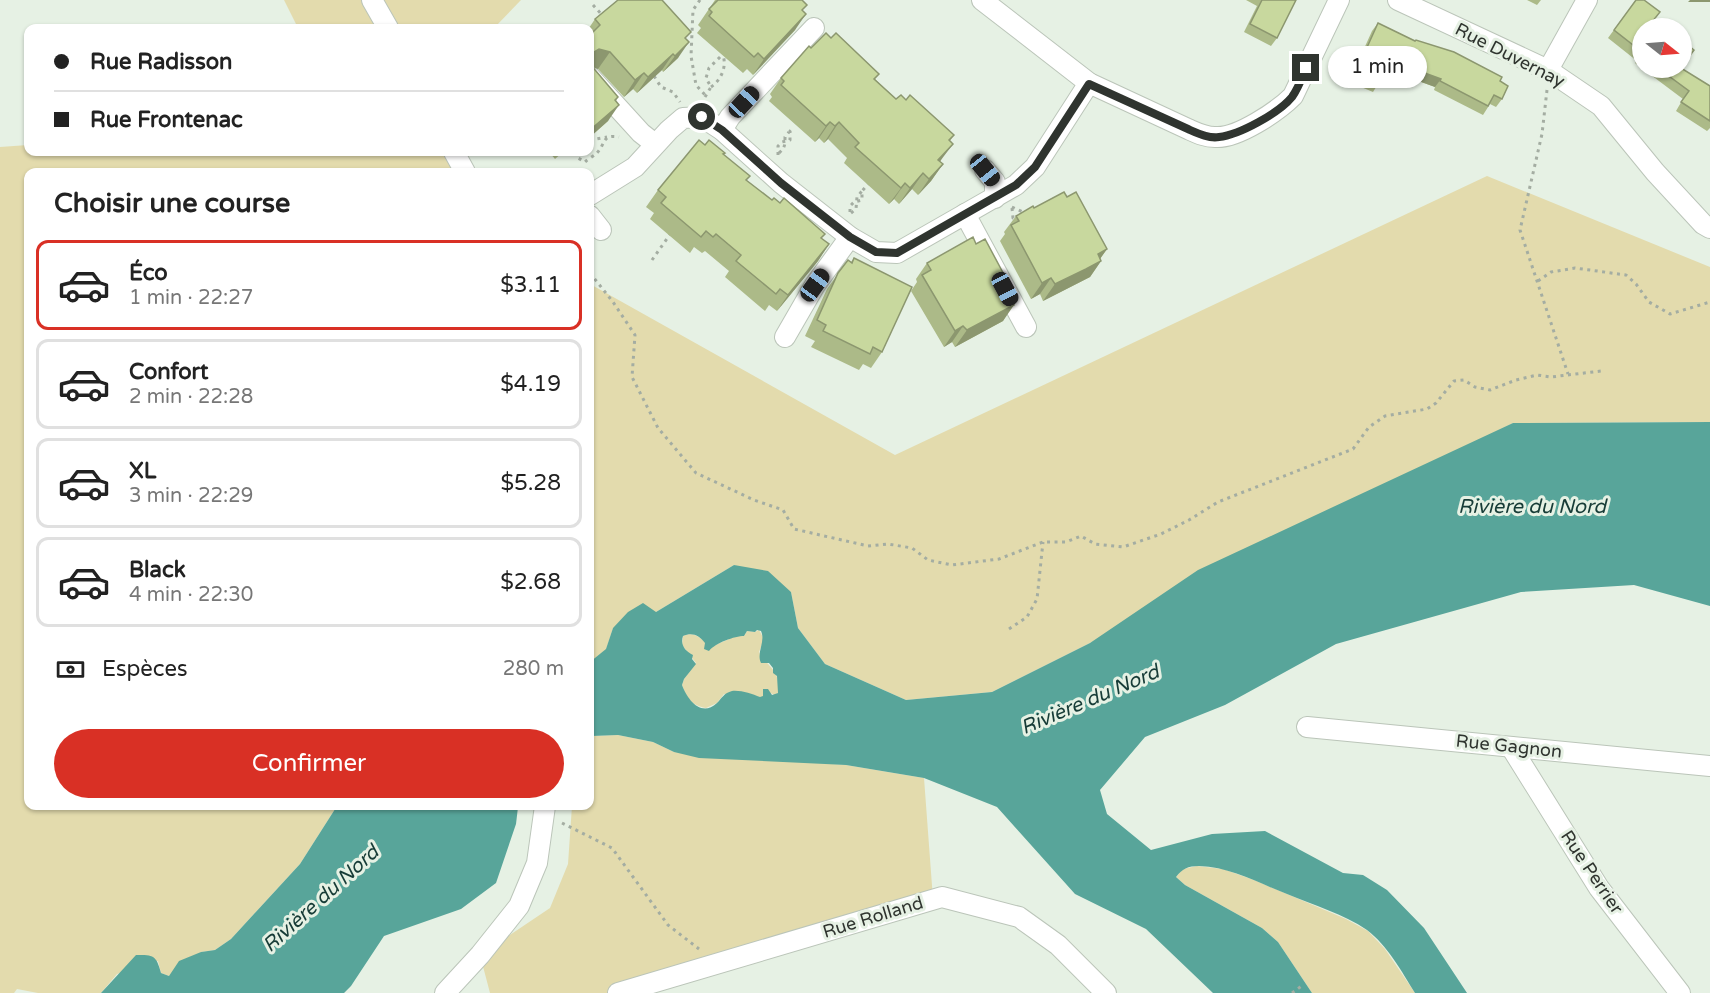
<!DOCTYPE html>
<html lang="fr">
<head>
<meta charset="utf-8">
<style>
  body { margin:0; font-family:"Varela Round",sans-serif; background:#f6f6f6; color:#222; height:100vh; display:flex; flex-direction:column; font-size:22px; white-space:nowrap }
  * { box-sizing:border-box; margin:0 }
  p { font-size:20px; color:#767676 }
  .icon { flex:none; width:33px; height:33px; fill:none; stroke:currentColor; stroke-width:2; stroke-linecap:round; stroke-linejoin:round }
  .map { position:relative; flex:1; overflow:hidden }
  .side { position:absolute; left:24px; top:168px; width:570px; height:642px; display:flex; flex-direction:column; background:#fff; border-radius:12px; box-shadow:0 2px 4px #0004 }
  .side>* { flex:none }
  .top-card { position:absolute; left:24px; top:24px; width:570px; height:132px; border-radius:12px; box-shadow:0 2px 4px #0004; display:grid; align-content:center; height:132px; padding:0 30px; background:#fff }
  .needle { width:39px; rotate:107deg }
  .fabs { position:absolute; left:1632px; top:18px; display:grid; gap:12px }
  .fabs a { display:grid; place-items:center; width:60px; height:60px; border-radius:50%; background:#fff; box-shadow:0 2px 4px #0004; font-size:30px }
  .end { position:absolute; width:27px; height:27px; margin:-14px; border:8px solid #2f342f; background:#fff; box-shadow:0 0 0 3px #fff }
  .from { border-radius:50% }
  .bubble { position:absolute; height:42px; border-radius:21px; background:#fff; box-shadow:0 2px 4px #0004; font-size:20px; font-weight:600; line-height:42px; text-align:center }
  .car { position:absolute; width:18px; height:36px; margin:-18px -9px; border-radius:8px; box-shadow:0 0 4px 2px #0007; background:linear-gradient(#222 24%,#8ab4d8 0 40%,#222 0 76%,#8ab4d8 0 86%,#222 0) }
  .top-card b { display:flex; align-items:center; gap:21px; height:57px; font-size:22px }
  .top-card b+b { border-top:2px solid #e0e0e0 }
  .top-card i { width:15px; height:15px; background:#222 }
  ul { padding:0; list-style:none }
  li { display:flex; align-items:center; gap:18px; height:90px; margin:0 12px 9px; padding:0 18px; border:3px solid #e0e0e0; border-radius:12px }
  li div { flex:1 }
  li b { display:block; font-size:22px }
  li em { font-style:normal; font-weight:600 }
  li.current { border-color:#d93025 }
  li>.icon { width:54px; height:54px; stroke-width:1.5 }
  h2 { padding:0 30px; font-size:27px; line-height:72px }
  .pay { display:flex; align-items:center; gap:15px; height:66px; padding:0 30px; font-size:22px }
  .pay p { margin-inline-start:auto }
  .action { display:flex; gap:12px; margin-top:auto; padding:12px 30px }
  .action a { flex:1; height:69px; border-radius:36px; background:#d93025; color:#fff; font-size:24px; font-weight:600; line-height:69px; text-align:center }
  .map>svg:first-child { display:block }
</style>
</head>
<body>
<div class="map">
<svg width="1710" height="993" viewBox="0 0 1710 993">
  <rect width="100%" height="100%" fill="#e6f1e4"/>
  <!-- green -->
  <g fill="#e3dbad">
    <path d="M284,0H521L494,28H298Z"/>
    <path d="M28,145V152H459L469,172H28V806H337L300,864L231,939L215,950L201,952L169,976L161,973L158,961L117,974L101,993H38L17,989L14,993H0V147Z"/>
    <path d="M1487,176L1710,267V422L1513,423L1090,643L992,692L906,700L825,664L798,628L791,592L734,565L656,612L613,628L606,650L590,662V284L895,455Z"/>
    <path d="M759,630L764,639L759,652C767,667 782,671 778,693L775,695L763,690V697H760L724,694L717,703L706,708C691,705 687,699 682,685L684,679L696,663L682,645L683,636C696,630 702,642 713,646L736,636H744L747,631L755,632Z"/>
    <path d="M618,735L653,742L674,752L846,765L924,778L933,899L618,993H490L480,955L550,908L568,864L572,806H590V738L592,736Z"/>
    <path d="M1197,866L1223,869L1254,880L1346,919L1368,931L1385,949L1415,993H1312L1278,942L1262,928L1185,885L1176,877L1183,869Z"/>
  </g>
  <!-- water -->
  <g fill="#58a59a" fill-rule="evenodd">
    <path d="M1710,422V606L1634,585L1521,592L1336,644L1225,705L1145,737L1100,790L1107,814L1151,850L1212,834L1265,831L1343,873L1363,875L1387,890L1424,928L1467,993H1415C1402,972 1387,945 1367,930C1344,914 1313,905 1287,894C1258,883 1231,867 1199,866C1188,866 1182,869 1176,877L1185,885L1262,928L1278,942L1312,993H1213L1146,929L1075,894L997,807L924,778L846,765L699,758L674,752L653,742L618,735L592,736L590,738V662L606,649L613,628L628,612L643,603L656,612L734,565L768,571L791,592L798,628L825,664L906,700L992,692L1090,643L1198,570L1513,423ZM757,630L761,631C766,642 756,652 761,663H769L773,668V673L777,676L778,693L772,695L768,689H763V696L760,697C752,694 741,690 732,691C724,693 722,698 717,703C701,718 687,699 682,685L684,679L696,664L692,659L693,655C685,651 680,645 683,636C692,632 699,635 705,643L704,649L709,651C715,643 735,636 744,636L747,631L755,632Z"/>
    <path d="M337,806H517L518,807L516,824L496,883L461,909L384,936L351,986L344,993H101L136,955C154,955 156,955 161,973L169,976L179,961L201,952L215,950L231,939L300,864Z"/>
  </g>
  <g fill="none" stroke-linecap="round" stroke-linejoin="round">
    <defs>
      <g id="minor">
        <path d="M372,0L388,28"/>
        <path d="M982,0L1089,83L1188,129C1197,133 1205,137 1215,137C1237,139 1278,111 1293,96L1339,0"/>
        <path d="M1398,0L1548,70L1601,106L1655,172L1703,224L1710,228"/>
        <path d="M1548,70L1587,0"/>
        <path d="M590,77L641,133L655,144"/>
        <path d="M722,130L730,117L814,28"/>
        <path d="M454,152L465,172"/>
        <path d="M985,170L995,182V198"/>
        <path d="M590,195L635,167L669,130L683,118L702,117L722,130L781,183L850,237L876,252L897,253L1016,185L1035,167L1089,83"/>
        <path d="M965,214L1026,327"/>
        <path d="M590,216L601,230"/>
        <path d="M785,337L815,285L850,237"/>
        <path d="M1307,727L1710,766"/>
        <path d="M1511,747L1599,888L1680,993"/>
        <path d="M445,993L480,955L519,906L537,863L545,806"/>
        <path d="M618,993L942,897L1019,917L1058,945L1106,993"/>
      </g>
    </defs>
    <!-- minor casing -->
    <use href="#minor" stroke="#bbc5b9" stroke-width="22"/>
    <!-- path -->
    <g stroke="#a4ada2" stroke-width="3" stroke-dasharray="3 4.5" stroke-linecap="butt">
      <path d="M700,0L693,10L691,56L696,85L706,96"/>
      <path d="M593,5L604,17"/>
      <path d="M654,76L661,87L673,92L680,102"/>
      <path d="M711,87C721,80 727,67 723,55"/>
      <path d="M1547,90L1542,134L1520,230L1568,374"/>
      <path d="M705,97L711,87L706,78L709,68L724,53"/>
      <path d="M590,140L607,137"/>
      <path d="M581,152L578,158L585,162C588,159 594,156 597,153C606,143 602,134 619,137"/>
      <path d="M779,153C785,148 785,145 785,137L789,132"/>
      <path d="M778,155V146L782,142L790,140V131L793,128"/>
      <path d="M1012,207L1025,213"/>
      <path d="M1012,208L1013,218L1017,219"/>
      <path d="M850,212V206L854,202L862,200V191L869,183"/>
      <path d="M851,213L856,209L857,197L862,191"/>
      <path d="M652,260L671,233"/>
      <path d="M590,273L613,302L635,335L632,377L658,428L696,473L754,500L783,510L794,529L868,546L888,544L912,548L928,560L952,565L999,559L1043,542H1066L1081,536L1095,544L1123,547L1161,534L1189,520L1218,502L1353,449L1369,427L1385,416L1427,409L1436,403L1454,381L1464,380L1475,387L1490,390L1516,380L1537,375L1551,377L1601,371"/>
      <path d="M1538,281L1551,272L1575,268L1626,275L1636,284L1649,302L1670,314L1710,302"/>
      <path d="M1009,629L1027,617L1037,599L1043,542"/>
      <path d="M562,823L612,848L668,925L699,949"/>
      <path d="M1292,993L1303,985"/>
    </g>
    <!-- minor -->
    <use href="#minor" stroke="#fff" stroke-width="20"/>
  </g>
  <!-- wall -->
  <g fill="#acba88">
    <path d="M715,0H802L803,11L795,30L753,75L747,69L743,73L697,33L701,28L698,25Z"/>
    <path d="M1246,0H1296L1277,38L1271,46L1244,32L1257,6Z"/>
    <path d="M1527,0H1541L1537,5Z"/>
    <path d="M1636,0L1642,28V68H1681L1710,86V128L1707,131L1676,111L1683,99L1635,63L1637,61L1608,38Z"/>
    <path d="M595,19L686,39L678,58L663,72L662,70L637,93L633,89L624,97L598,69L592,66L618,97L616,101L608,121L590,137L589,28Z"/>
    <path d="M1378,23L1500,81L1502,99L1496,107L1490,104L1483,115L1434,90L1435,87L1385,69L1378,84L1373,92L1349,82L1372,31Z"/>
    <path d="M831,38L879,74L875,79L896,99L906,100L954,135L950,141L940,162L943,164L931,181L918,195L912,189L899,204L894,199L889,204L844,163L847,158L828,139L824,143L819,138L815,142L769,101L772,97L770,94L781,78L811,48Z"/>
    <path d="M705,145L723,154L747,181L829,244L818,261L777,311L769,305L765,311L725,277L729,271L705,251L702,253L694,247L690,253L650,219L654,213L646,207L658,190Z"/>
    <path d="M549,152H572L567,156L563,152L555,159Z"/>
    <path d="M1067,197L1107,249L1100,259L1101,261L1090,277L1043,301L1040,294L1031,299L1000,241L1005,234L1004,232L1016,216Z"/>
    <path d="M976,244L1016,297L1003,321L955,347L952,342L944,347L911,291L917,282L916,279L927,263Z"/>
    <path d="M854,258L882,352L871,368L863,364L859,370L811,347L815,341L805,336L827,289L848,260L851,262Z"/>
  </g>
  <!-- shaded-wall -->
  <g fill="#8c976f">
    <path d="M1690,0H1710V2H1688Z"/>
    <path d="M806,14L795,30L753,75L764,59Z"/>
    <path d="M689,42L678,58L663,72L675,56Z"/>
    <path d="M599,49L610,52L598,69L590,66V58L594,52Z"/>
    <path d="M673,54L662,70L637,93L648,77Z"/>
    <path d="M1389,60L1441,79L1435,87L1383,68Z"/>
    <path d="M644,73L633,89L624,97L635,80Z"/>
    <path d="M619,105L608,121L590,137V130Z"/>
    <path d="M830,122L819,138L815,142L826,126Z"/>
    <path d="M839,122L828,139L824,143L835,126Z"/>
    <path d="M953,144L941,160L927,176L938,160Z"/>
    <path d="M943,164L931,181L918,195L929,179Z"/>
    <path d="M923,173L912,189L899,204L910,188Z"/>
    <path d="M905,183L894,199L889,204L901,188Z"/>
    <path d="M829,244L818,261L777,311L788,295Z"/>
    <path d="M1107,249L1097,263L1101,261L1090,277L1043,301L1055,284L1098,254Z"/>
    <path d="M1051,278L1040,294L1031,299L1042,283Z"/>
    <path d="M1016,297L1008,308L1014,305L1003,321L955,347L967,330Z"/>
    <path d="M963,326L952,342L944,347L955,331Z"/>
  </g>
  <!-- building -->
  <g fill="#c8d89e" stroke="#8c976f" stroke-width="1.5">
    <path d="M618,0H662L691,32L685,38L689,42L675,56L673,54L648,77L644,73L635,80L610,52L599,49L594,52L590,58V64L618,97L615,100L619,105L590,130V35L600,25L595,19Z"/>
    <path d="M718,0H802L807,5L802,10L806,14L764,59L758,53L754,57L709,16L712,12L709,9Z"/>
    <path d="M1262,0H1296L1277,38L1250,24Z"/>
    <path d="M1636,0H1644L1660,12L1648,27L1650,28H1642V52L1614,30Z"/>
    <path d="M1378,23L1415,41L1416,40L1454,52L1502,77L1500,81L1508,86L1502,99L1494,95L1488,106L1440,81L1441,79L1389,60L1378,84L1355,74Z"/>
    <path d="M826,33L831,38L836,33L879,74L874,79L896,99L901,95L906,100L910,95L954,135L949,140L953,144L938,160L943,164L929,179L923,173L910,188L905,183L901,188L855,147L859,143L839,122L835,126L830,122L826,126L781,85L784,81L781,78L809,46L811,48Z"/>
    <path d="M1682,40L1694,50L1682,66Z"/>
    <path d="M1658,68H1681L1710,86V121L1681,102L1689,91Z"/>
    <path d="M699,140L705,145L709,140L725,153L723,154L750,176L746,180L772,200L774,198L780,203L784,198L825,234L821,238L829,244L788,295L780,289L776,294L736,261L741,255L716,234L713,237L706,231L701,237L661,203L666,197L658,190Z"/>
    <path d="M1064,192L1067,197L1076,192L1107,249L1098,254L1101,261L1086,269L1055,284L1051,278L1042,283L1011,225L1019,221L1016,216L1033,206L1034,208Z"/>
    <path d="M973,237L976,244L985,239L1016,297L1011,299L1014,305L967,330L963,326L955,331L922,275L931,270L927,263Z"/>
    <path d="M854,258L912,287L882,352L873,347L870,354L823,331L826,325L817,320L838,273L848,260L852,263Z"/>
  </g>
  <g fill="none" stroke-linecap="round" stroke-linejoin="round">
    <!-- route -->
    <path stroke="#2f342f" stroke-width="8" d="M702,117L722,130L781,183L850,237L876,252L897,253L1016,185L1035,167L1089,84L1188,129C1197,133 1209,139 1219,137C1239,135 1279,113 1292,97C1298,89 1302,78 1306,68"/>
  </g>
  <g text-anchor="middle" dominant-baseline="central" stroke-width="6" stroke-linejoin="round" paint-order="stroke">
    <!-- street labels -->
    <g font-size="18" fill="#2f342f" stroke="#e6f1e4">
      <text transform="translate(1510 55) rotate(27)">Rue Duvernay</text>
      <text transform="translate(1509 746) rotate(6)">Rue Gagnon</text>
      <text transform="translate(1592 872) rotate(56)">Rue Perrier</text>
      <text transform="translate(873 917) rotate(-17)">Rue Rolland</text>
    </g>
    <!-- water labels -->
    <g font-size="20" font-style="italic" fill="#173c37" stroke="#e6f1e4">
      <text x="1532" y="507">Rivière du Nord</text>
      <text transform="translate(1090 700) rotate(-23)">Rivière du Nord</text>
      <text transform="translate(321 899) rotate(-42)">Rivière du Nord</text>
    </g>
  </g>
</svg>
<div class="fabs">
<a><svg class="needle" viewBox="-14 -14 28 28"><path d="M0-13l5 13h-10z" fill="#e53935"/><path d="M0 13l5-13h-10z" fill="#767676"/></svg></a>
</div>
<i class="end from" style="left:702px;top:117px"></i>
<i class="end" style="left:1306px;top:68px"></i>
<div class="bubble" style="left:1328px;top:46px;width:99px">1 min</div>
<i class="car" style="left:744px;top:102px;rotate:43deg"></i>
<i class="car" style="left:985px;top:170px;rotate:141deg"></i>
<i class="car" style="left:815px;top:285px;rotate:36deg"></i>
<i class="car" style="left:1005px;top:289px;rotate:152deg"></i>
<div class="top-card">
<b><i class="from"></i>Rue Radisson</b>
<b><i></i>Rue Frontenac</b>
</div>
<section class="side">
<h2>Choisir une course</h2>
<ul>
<li class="current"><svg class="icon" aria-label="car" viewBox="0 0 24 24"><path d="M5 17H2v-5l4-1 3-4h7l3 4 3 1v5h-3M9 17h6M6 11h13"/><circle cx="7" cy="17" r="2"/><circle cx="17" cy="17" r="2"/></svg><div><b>Éco</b><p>1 min · 22:27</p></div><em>$3.11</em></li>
<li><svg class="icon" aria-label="car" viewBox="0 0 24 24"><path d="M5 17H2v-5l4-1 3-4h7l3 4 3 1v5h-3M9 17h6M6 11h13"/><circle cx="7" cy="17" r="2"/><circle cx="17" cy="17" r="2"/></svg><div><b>Confort</b><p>2 min · 22:28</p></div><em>$4.19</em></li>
<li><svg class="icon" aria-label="car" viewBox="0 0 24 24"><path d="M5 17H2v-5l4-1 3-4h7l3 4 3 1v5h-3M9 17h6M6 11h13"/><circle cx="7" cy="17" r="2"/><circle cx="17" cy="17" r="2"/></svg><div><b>XL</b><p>3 min · 22:29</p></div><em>$5.28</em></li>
<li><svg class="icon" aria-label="car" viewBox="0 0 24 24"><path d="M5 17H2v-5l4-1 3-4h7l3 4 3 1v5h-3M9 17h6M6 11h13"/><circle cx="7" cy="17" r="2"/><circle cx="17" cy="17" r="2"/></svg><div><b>Black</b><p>4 min · 22:30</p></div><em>$2.68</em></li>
</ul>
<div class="pay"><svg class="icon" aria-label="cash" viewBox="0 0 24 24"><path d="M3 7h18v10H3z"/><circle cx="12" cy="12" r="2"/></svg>Espèces<p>280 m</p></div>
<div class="action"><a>Confirmer</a></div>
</section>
</div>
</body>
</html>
